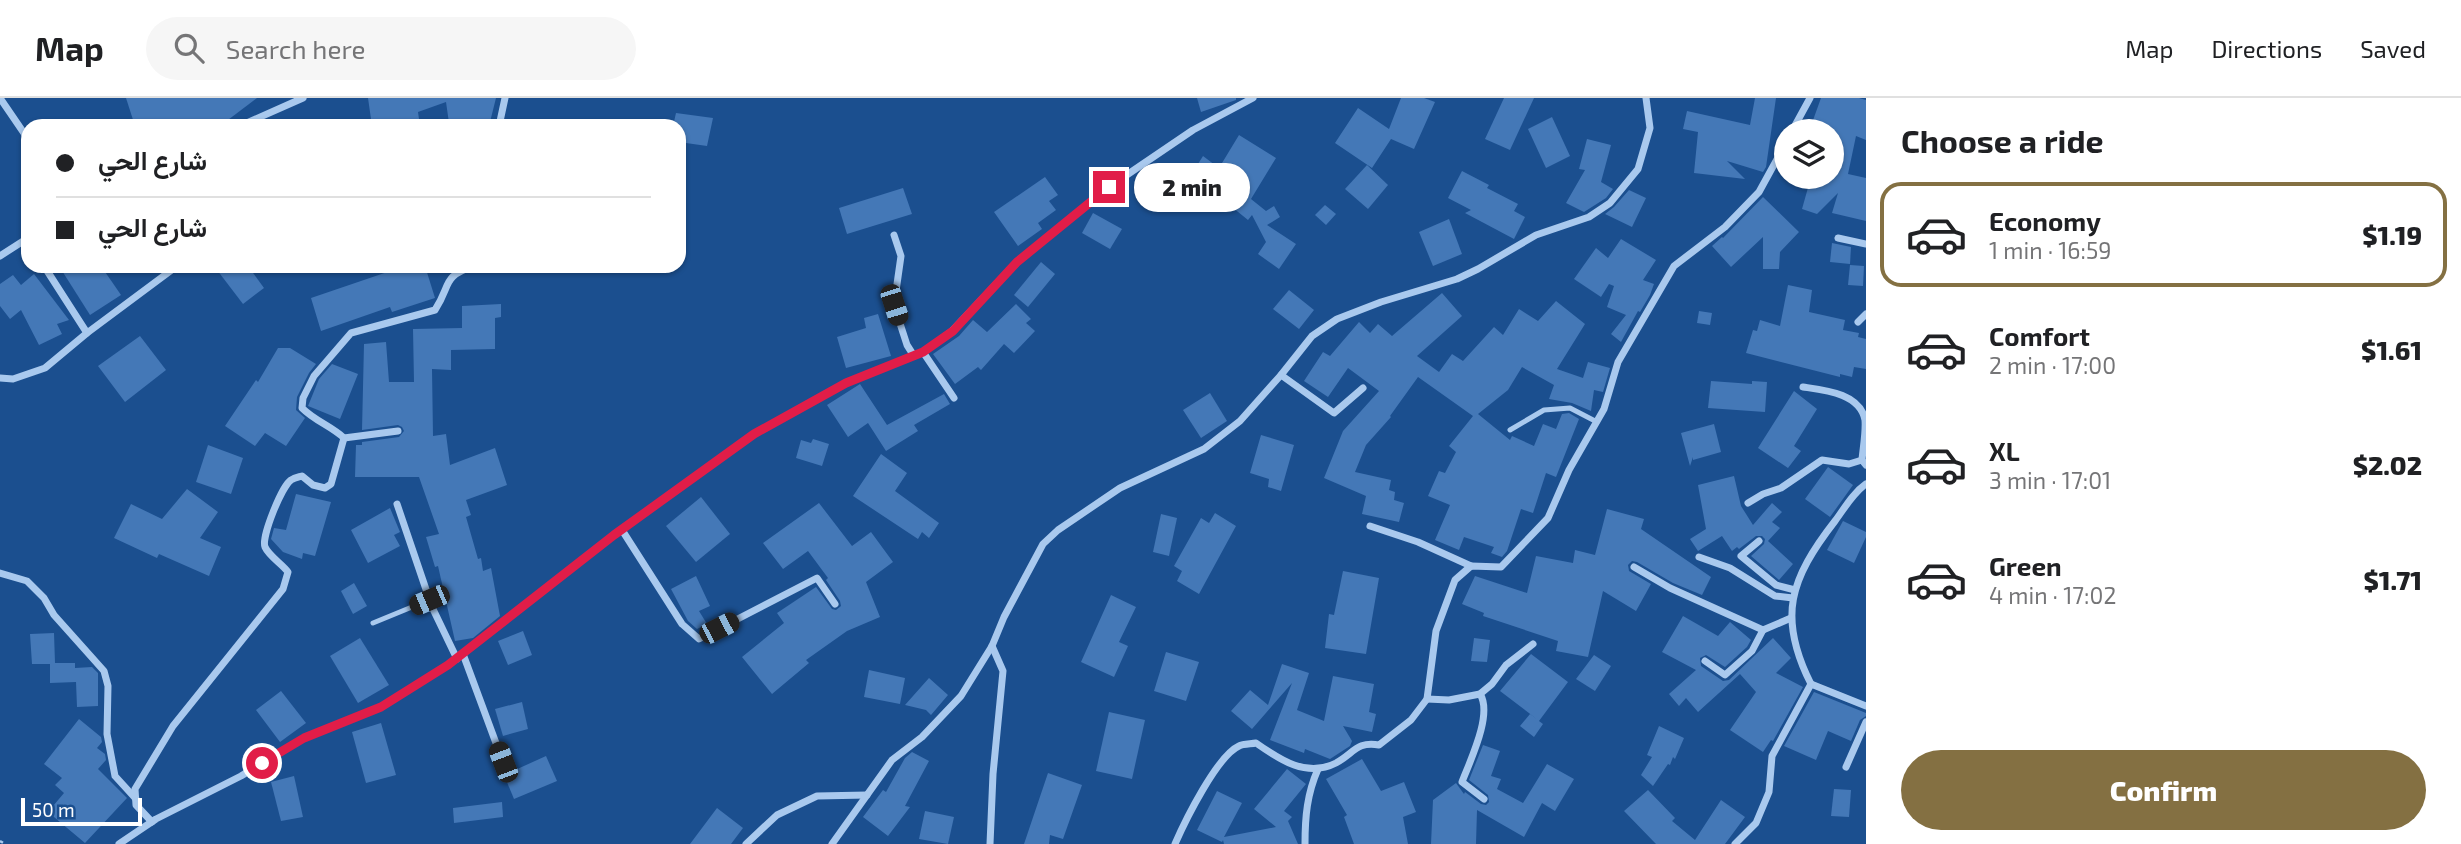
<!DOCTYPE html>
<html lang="en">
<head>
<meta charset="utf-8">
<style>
  body { margin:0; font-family:"Exo 2",Vazirmatn,sans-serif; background:#f6f6f6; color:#202124; height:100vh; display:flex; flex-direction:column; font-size:26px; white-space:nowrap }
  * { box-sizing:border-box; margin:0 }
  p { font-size:23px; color:#757577 }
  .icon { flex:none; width:38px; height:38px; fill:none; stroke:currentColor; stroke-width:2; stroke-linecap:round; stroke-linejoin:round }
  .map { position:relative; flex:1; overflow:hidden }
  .panel { display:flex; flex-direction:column; background:#fff; width:595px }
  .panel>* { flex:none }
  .banner { position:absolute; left:21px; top:21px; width:665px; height:154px; border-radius:21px; box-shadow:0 2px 5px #0004; display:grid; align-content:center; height:154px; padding:0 35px; background:#fff }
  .buttons { position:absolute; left:1774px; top:21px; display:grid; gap:14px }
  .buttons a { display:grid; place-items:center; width:70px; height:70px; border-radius:50%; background:#fff; box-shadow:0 2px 5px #0004; font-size:35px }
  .scale { position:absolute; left:21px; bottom:18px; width:121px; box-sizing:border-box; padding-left:7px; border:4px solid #fff; border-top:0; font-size:19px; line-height:24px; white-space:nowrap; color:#fff; -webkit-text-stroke:5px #1b4f8f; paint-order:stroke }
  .end { position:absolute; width:32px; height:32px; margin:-16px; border:9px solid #e11d48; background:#fff; box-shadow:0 0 0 4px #fff }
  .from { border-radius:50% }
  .bubble { position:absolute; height:49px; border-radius:24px; background:#fff; box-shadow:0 2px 5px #0004; font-size:23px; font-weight:800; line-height:49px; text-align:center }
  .car { position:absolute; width:21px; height:42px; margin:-21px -10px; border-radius:9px; box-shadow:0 0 5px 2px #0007; background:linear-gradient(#222 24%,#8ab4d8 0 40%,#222 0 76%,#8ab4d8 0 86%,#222 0) }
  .banner b { display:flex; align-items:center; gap:24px; height:66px; font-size:26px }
  .banner b+b { border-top:2px solid #e0e0e0 }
  .banner i { width:18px; height:18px; background:#202124 }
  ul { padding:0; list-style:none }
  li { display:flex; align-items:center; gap:21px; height:105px; margin:0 14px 10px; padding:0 21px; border:4px solid transparent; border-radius:21px }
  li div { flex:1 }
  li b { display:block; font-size:26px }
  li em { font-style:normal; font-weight:800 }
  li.on { border-color:#847042 }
  li>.icon { width:63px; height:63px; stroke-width:1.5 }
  h2 { padding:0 35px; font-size:32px; line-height:84px }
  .button { display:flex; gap:14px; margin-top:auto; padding:14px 35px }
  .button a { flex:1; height:80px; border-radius:42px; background:#847042; color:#fff; font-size:28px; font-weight:800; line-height:80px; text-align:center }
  header { display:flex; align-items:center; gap:42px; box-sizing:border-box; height:98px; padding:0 35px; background:#fff; border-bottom:2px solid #e0e0e0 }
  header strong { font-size:33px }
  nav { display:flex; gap:38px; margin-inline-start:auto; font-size:24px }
  .search { width:490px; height:63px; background:#f6f6f6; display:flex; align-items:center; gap:18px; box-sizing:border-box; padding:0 24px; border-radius:38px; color:#757577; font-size:26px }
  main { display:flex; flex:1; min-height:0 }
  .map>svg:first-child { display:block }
</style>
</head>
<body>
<header>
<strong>Map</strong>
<div class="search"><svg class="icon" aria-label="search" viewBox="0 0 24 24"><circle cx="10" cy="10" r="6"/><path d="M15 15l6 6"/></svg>Search here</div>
<nav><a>Map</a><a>Directions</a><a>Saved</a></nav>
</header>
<main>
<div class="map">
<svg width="1866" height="746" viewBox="0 0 1866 746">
  <rect width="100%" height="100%" fill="#1b4f8f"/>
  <!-- building -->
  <g fill="#4478b7">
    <path d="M126,0H257L220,28H135Z"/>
    <path d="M368,0H496L489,28H459L449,25L446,4L418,14L420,28H372Z"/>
    <path d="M1197,0H1236V2L1201,14Z"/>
    <path d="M1401,0H1424L1435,4L1414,51L1391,41L1372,70L1335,45L1358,10L1389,31Z"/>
    <path d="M1504,0H1534L1510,52L1485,41Z"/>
    <path d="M1755,0H1776L1766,69L1763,74L1727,63L1745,81L1694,75L1698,34L1683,31L1687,13L1750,27Z"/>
    <path d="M1821,0H1859L1866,2V42L1856,38L1848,76L1866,80V123L1832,115L1838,95L1817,116L1802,111L1811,79H1832V32L1812,25Z"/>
    <path d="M676,15L713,20L707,48L679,44V28H673Z"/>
    <path d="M1552,19L1570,58L1546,70L1528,31Z"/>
    <path d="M1239,37L1276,60L1251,101L1266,113L1274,108L1280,119L1267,127L1296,146L1279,171L1258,156L1266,144L1252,117L1248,122L1227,105L1231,101L1193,74L1203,58L1219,70Z"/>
    <path d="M1587,41L1611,47L1601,84L1613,91L1606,100L1584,114L1566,105L1585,72L1579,71Z"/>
    <path d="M1367,67L1388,87L1368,111L1345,91Z"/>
    <path d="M1462,73L1489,87L1487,90L1518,106L1514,113L1525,119L1514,141L1465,115L1471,112L1448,100Z"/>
    <path d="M1045,79L1058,97L1049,103L1056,112L1038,125L1042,131L1018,148L994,114Z"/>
    <path d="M903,90L912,116L847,136L839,110Z"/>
    <path d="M1629,92L1646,100L1632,129L1605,116L1614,109Z"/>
    <path d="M1763,99L1799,134L1780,154L1779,171H1763V139L1731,169L1712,148L1722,139L1723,140Z"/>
    <path d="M1325,107L1336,116L1326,127L1315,117Z"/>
    <path d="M1093,115L1122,131L1110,151L1082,135Z"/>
    <path d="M1449,121L1462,156L1433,168L1419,134Z"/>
    <path d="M1621,141L1656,162L1643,182L1654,186L1650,197L1640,214L1638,213L1621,244L1611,236L1626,217L1607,209L1614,188L1609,186L1601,199L1574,181L1596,150L1608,160Z"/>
    <path d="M1832,145L1851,149L1850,166L1830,164Z"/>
    <path d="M1041,164L1055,176L1028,209L1014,197Z"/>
    <path d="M1850,167L1864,168L1863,188L1848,187Z"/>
    <path d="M59,168H101L121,197L90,217Z"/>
    <path d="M214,168H248L264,190L243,206Z"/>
    <path d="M405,168H425L435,200L392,214L390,209L321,233L311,200Z"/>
    <path d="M34,176L69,222L57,226L62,236L39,247L21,212L10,221L0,208V186L13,177L21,187Z"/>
    <path d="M1788,187L1812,192L1809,214L1845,222L1843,232L1859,235L1858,239L1866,241V271L1854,269L1852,279L1840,276V279L1746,255L1753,232L1757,233L1760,222L1780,228Z"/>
    <path d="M1289,192L1314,212L1299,231L1273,211Z"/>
    <path d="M1442,195L1462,218L1417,258L1439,274L1452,256L1463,263L1494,229L1503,237L1519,211L1538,223L1556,203L1585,226L1557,271L1583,280L1588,264L1610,270L1603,294L1594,292L1591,313L1572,305L1549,301L1554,287L1522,269L1508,292L1478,316L1510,342L1512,338L1534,348L1543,326L1556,331L1562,316L1569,315L1579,321L1556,379L1546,375L1533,415L1521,411L1507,453L1502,459L1491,455L1494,449L1464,439L1459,452L1435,442L1450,407L1428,398L1439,373L1445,375L1456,354L1449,348L1473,318L1418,279L1390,318L1391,319L1366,347L1355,374L1391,382L1389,392L1395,394L1394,402L1404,405L1399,424L1362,416L1366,398L1324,380L1343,333L1379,293L1348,270L1328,299L1304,283L1323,254L1330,258L1359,224L1370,235L1378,226L1392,238Z"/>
    <path d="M501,206V219L495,220V251L451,252V272L432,271L433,338L446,336L450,367L495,350L507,387L466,402L471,417L466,419L478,461L481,460L483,473L491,470L500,518L473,540L455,543L438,468L435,469L426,439L439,436L419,379H355L356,347H362V344L399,339L404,333L402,329L398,327L362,332L364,246L386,244L389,284H414L413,231L462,230V208Z"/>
    <path d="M1016,206L1031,221L1026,225L1035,233L1014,255L1004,246L981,272L978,269L955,286L933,256L959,238L973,222L987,234Z"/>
    <path d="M1699,213L1712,215L1710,227L1697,225Z"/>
    <path d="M878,216L891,258L846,270L837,239L866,230L864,220Z"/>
    <path d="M140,238L166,272L125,304L98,268Z"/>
    <path d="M278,250H290L316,266L309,275L297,299L296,312L305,320L286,348L265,335L255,348L225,328L256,282L258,284Z"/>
    <path d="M332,266L358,276L340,321L308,308L319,281Z"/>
    <path d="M1711,283L1752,286V283L1767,284L1765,314L1708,310Z"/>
    <path d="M860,286L887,327L944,296L950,306L914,327L918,333L886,353L868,325L848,339L827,307Z"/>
    <path d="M1794,293L1817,311L1794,348L1801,353L1788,370L1758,350Z"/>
    <path d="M1210,295L1227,323L1201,340L1183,312Z"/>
    <path d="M1714,326L1721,354L1693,362V359L1690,368L1681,335Z"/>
    <path d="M1261,337L1294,347L1281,393L1268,389L1269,381L1250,375Z"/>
    <path d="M813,341L829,346L822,368L796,360L801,342L811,345Z"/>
    <path d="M208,347L243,360L231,396L196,384Z"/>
    <path d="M881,356L907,375L895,393L939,425L929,440L922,434L918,441L853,398Z"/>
    <path d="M1828,369L1853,387L1830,419L1805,401Z"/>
    <path d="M1734,378L1741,408L1753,427L1772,405L1782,414L1772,424L1780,430L1768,443L1793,466L1779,482L1751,458L1764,446L1765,441L1762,438H1756L1739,451L1737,449L1732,453L1722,438L1698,453L1690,441L1706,431L1698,387Z"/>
    <path d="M187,391L218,414L200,440L221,449L209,478L159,456L157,460L114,440L131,406L162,421Z"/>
    <path d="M296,396L331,404L315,458L303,455L302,461L283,454L271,441L274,430L286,432Z"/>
    <path d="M701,399L730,436L696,464L666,428Z"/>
    <path d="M819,405L852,448L871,434L893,464L866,484L880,519L847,533L806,562L809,565L772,596L742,559L784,525L777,515L816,489L832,511L836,512L841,508L840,503L826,482L828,480L808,453L783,471L763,445Z"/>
    <path d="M390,410L400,434L394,437L400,448L368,465L351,432Z"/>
    <path d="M1607,411L1644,421L1641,431L1711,479L1702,497L1673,485L1637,464L1632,463L1628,467L1629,473L1651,486L1636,513L1603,493L1588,559L1556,553L1558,543L1483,518L1484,515L1462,506L1475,478L1527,495L1536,458L1573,465L1575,452L1595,457Z"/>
    <path d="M1215,415L1236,428L1199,496L1177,483L1182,473L1174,468L1201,420L1209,425Z"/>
    <path d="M1161,416L1177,420L1169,458L1153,454Z"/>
    <path d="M1843,423L1866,434V439L1854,465L1827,452Z"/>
    <path d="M1343,473L1379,480L1366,556L1325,550L1329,516L1334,517Z"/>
    <path d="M696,478L710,508L699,513L707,526L697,531L688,523L671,491Z"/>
    <path d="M354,485L367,508L353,516L341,493Z"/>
    <path d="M1111,497L1136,509L1119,544L1128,548L1114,579L1081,564Z"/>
    <path d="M1683,518L1718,538L1730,524L1751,542L1747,549L1725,569L1706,557L1700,560L1701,568L1723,583L1729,582L1773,540L1791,560L1776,575L1803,589L1773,643L1771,642L1763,654L1730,632L1756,594L1740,576L1698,614L1686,600L1679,608L1669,596L1696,572L1662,554Z"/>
    <path d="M523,533L532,557L508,567L498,543Z"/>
    <path d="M54,535L55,565H75V570L92,569L98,575V608L77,609L76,584L50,585V566H32L30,536Z"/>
    <path d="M360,540L389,587L358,605L330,558Z"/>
    <path d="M1474,540L1490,542L1487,564L1471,563Z"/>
    <path d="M1166,554L1199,564L1186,603L1154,593Z"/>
    <path d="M1531,556L1568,584L1539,623L1543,626L1534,639L1520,628L1530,616L1538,622L1500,593Z"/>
    <path d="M1594,557L1611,568L1595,593L1576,581Z"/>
    <path d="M1282,566L1309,575L1297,612L1324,623L1333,578L1374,586L1369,614L1376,616L1372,634L1343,628L1352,643L1350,648L1330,661L1305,651L1304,655L1270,642L1292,585L1252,631L1231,613L1250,592L1268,607Z"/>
    <path d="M869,572L905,580L900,606L864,599Z"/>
    <path d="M929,580L948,597L931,617L926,612L905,607Z"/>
    <path d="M281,593L306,625L280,644L256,612Z"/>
    <path d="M1814,594L1866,615V618L1860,622L1851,643L1828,633L1816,662L1784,648Z"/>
    <path d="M522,604L528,631L503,638L495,611Z"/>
    <path d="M1109,614L1145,622L1132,681L1096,673Z"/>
    <path d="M79,621L101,639L102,644L97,650L105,656L106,662L98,671L127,700L85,745L48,714L64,695L55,687L62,680L44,666Z"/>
    <path d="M381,625L396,677L366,685L352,634Z"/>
    <path d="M1659,628L1684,640L1675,661L1673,659L1670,667L1668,666L1653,688L1641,677L1652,659L1647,657Z"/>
    <path d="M1483,647L1500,653L1491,678L1501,681L1497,691L1523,705L1547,666L1574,681L1555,713L1542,705L1524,739L1477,712L1476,746H1431L1433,702L1456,685L1464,696L1465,694L1481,706L1486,707L1489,704L1488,697L1469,682Z"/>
    <path d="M912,654L929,663L905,708L910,709L888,738L863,719L883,692L886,694L905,660Z"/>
    <path d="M546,658L557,683L514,701L504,677Z"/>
    <path d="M1362,661L1381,693L1404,684L1416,714L1403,719L1408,746H1354L1344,719L1347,717L1326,681Z"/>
    <path d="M1287,671L1306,686L1284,713L1292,719L1288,723L1298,746H1224L1223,742L1222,744L1197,732L1217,693L1242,705L1224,739L1276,729L1254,711Z"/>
    <path d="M1048,675L1082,687L1063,741L1050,737L1049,746H1024Z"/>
    <path d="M294,678L303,719L281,723L271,684Z"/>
    <path d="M1834,691L1851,692L1849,719L1831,718Z"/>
    <path d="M1648,692L1675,720L1672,723L1695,742L1721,702L1745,719L1725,746H1656L1624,713Z"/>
    <path d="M502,704L503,719L454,725L453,710Z"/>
    <path d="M717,710L743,730L731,746H690Z"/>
    <path d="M925,713L954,719L948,746L919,741Z"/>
  </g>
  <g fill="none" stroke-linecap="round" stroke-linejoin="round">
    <!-- path -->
    <path stroke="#a9c9ee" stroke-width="2.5" stroke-dasharray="3.5 5" stroke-linecap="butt" d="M0,743L5,746"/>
    <!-- lane -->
    <g stroke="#a9c9ee" stroke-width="5">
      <path d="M1510,332L1544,312L1570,310L1597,324"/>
      <path d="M373,525L429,502"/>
    </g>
    <!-- street -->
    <g stroke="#a9c9ee" stroke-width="7">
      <path d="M0,0L28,41"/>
      <path d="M240,28L303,0"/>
      <path d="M499,28L505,0"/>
      <path d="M1792,33L1810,0"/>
      <path d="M894,137L901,158L894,207L907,247L914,258"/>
      <path d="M1838,140L1866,146"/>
      <path d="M0,158L28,140"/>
      <path d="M44,168L87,235"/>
      <path d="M1858,224L1866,216"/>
      <path d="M923,254L954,300"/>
      <path d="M1281,277L1334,315L1363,290"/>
      <path d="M0,280L13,281L45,270L87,235L177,168"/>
      <path d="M1803,289C1824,292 1860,295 1865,322C1866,334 1863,350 1862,362L1866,367"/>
      <path d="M344,340L398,333"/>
      <path d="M1748,405L1763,396L1781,390L1822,362L1849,366L1862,362"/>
      <path d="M397,406L432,509L457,561"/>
      <path d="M1370,428L1418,444L1471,468"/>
      <path d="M622,432L682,526L699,541L817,480L835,506"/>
      <path d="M1759,443L1741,458L1776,487L1795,492"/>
      <path d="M1699,459L1730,470L1775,498L1793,500"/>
      <path d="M1634,469L1670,490L1763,532L1791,520"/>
      <path d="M0,475L27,483L44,500L54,517L104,573L108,588L107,636L115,678L136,701"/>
      <path d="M463,556L503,664"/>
      <path d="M1705,563L1725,577L1752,553L1763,532"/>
      <path d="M1811,586L1866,608"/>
      <path d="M1480,596C1493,616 1470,663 1462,684L1484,701"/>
      <path d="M1427,601L1449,602L1480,596L1492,586L1506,567L1533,546"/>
      <path d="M1846,669L1866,624"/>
      <path d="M152,724L136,707L135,691L173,628L283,491L288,474C282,466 269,458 265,449C261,439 282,388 291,382C295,379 299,379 302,378L313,387L325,390L331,386L344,340C331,328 315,323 302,310L303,300L314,278L351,235L435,212C452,186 441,179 474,168"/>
      <path d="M119,746L156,721L241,678L304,640L381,609L448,567L614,437L754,336L846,285L923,254L952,233L1017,164L1109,89L1193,32L1253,0"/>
      <path d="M746,746L777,717L817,698L867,697"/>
      <path d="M832,746L892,662L922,639L961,598L992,548L1004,519L1043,446L1058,432L1120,390L1204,351L1240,323L1281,277L1312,238L1337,221L1381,204L1457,181L1478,171L1536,137L1589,119L1610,105L1638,71L1650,30L1646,0"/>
      <path d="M990,746L993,676L1003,573L992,548"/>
      <path d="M1175,746C1185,723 1217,658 1239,648C1243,646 1251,646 1256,645C1280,662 1307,680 1336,665C1354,655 1357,643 1379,647L1411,622L1427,601L1436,533L1455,482L1471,468L1501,469L1548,420L1569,372L1604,311L1618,264L1674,168L1725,129L1759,94L1787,43"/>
      <path d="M1305,746C1305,719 1307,696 1318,671"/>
      <path d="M1735,746L1756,725L1769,694L1772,658L1811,586C1777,519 1790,481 1835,423C1844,411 1853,395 1866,386"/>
    </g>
  </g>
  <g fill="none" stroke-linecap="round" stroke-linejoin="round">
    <!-- route -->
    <path stroke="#e11d48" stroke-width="9" d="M262,665L304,640L381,609L448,567L614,437L754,336L846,285L923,254L953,233L1017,164L1109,89"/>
  </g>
</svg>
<div class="buttons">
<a><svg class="icon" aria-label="layers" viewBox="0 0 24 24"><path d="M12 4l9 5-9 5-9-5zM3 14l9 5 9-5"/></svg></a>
</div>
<div class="scale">50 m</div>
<i class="end from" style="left:262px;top:665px"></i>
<i class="end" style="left:1109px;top:89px"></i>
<div class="bubble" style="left:1134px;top:65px;width:116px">2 min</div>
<i class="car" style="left:894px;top:207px;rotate:162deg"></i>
<i class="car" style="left:429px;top:502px;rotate:247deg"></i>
<i class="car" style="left:719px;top:530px;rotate:63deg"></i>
<i class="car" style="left:503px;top:664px;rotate:339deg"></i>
<div class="banner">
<b><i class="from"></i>شارع الحي</b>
<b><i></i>شارع الحي</b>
</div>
</div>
<section class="panel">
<h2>Choose a ride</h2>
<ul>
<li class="on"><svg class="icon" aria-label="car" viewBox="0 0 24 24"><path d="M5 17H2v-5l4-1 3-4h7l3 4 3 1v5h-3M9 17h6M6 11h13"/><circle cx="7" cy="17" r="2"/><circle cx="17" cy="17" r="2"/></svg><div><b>Economy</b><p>1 min · 16:59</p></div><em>$1.19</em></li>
<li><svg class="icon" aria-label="car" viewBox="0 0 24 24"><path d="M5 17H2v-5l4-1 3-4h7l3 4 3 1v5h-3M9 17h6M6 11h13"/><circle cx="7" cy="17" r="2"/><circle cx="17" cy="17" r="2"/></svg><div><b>Comfort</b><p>2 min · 17:00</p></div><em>$1.61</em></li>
<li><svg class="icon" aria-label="car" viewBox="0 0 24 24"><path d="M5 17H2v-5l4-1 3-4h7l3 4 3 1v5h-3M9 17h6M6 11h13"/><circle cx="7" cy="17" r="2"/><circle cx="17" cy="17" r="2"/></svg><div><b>XL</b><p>3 min · 17:01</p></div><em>$2.02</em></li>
<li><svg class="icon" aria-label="car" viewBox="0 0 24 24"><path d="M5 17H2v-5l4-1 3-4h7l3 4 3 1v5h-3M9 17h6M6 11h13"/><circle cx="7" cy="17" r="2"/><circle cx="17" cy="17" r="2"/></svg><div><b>Green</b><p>4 min · 17:02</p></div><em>$1.71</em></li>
</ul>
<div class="button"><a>Confirm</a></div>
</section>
</main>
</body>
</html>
